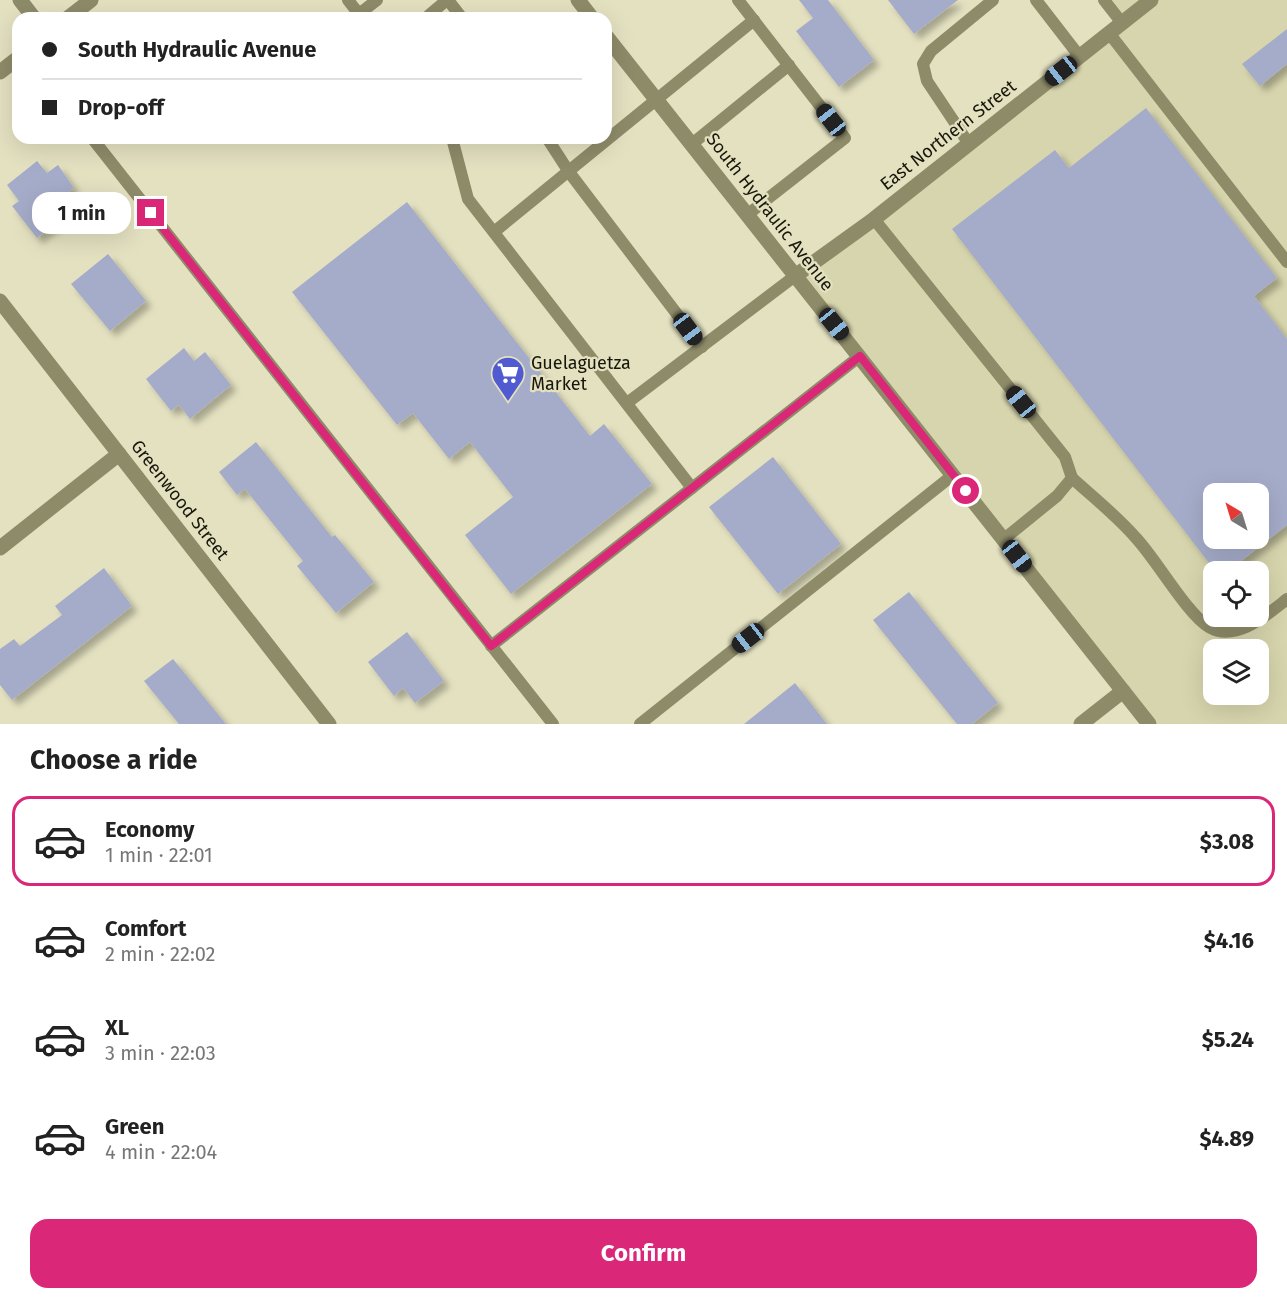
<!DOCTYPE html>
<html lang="en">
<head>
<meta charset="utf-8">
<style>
  body { margin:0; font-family:"Fira Sans",sans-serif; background:#f6f6f6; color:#222; height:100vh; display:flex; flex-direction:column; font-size:22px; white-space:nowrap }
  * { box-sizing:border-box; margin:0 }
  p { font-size:20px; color:#767676 }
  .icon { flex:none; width:33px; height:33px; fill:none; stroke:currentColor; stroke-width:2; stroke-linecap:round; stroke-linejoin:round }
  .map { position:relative; height:724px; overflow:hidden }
  .details { display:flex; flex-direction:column; background:#fff; flex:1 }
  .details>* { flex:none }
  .top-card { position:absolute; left:12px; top:12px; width:600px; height:132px; border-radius:18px; box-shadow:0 6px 24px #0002; display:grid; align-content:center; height:132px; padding:0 30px; background:#fff }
  .needle { width:39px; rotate:322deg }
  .fabs { position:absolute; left:1203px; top:483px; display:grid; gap:12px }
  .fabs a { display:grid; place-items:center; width:66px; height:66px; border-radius:12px; background:#fff; box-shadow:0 6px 24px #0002; font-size:30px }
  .end { position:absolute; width:27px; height:27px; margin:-14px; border:8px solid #db2777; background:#fff; box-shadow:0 0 0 3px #fff }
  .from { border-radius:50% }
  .bubble { position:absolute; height:42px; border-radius:18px; background:#fff; box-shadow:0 6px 24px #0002; font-size:20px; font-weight:700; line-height:42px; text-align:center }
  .car { position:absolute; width:18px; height:36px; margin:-18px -9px; border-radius:8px; box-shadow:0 0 4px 2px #0007; background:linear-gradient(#222 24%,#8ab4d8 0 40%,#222 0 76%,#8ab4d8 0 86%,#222 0) }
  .top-card b { display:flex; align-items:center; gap:21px; height:57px; font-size:22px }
  .top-card b+b { border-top:2px solid #e0e0e0 }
  .top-card i { width:15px; height:15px; background:#222 }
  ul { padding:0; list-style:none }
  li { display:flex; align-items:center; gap:18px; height:90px; margin:0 12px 9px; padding:0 18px; border:3px solid transparent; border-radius:18px }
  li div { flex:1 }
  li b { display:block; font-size:22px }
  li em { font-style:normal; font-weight:700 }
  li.selected { border-color:#db2777 }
  li>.icon { width:54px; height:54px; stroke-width:1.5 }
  h2 { padding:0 30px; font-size:27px; line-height:72px }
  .button { display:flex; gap:12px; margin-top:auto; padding:12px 30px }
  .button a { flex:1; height:69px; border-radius:18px; background:#db2777; color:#fff; font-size:24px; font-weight:700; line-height:69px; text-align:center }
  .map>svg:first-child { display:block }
</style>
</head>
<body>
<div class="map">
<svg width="1287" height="724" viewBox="0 0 1287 724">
  <defs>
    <filter id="shadow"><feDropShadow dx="5.5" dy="5.5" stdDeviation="3" flood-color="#0004"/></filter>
  </defs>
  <rect width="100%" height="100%" fill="#e3e1c0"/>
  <!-- built -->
  <path fill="#d7d5ad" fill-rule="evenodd" d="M1104,0H1287V724H1146L795,276L1121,23ZM1214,494H1258V538H1214ZM1214,572H1258V616H1214ZM1214,650H1258V694H1214Z"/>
  <!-- building -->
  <g fill="#a5acc9" fill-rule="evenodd" filter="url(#shadow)">
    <path d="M799,0H828L874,60L839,87L796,31L813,18Z"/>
    <path d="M888,0H958L914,34Z"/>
    <path d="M1287,29V64L1260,86L1242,64Z"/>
    <path d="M1146,108L1277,278L1254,296L1287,339V525L1227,572H1216L952,229L1055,150L1069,168ZM1214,494H1258V538H1214Z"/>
    <path d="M37,161L47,173L58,165L74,188L62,197L73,211L37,238L12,206L19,201L7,185Z"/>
    <path d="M407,202L590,436L604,424L652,484L511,594L465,535L513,497L470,442L449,459L413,413L397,425L292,292Z"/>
    <path d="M108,254L146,301L110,331L71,284Z"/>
    <path d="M184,348L194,361L205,352L231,385L190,419L179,405L171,411L146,379Z"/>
    <path d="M256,442L332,537L335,535L374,582L336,613L297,566L303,561L245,489L237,495L219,472Z"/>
    <path d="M773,457L841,544L778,594L709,507Z"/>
    <path d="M104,568L132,606L12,700L0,685V649L14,639L20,646L62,615L55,606Z"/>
    <path d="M909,592L998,703L972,724H957L873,620Z"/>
    <path d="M407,632L444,681L415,703L403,688L394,696L368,662Z"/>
    <path d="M173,659L226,724H179L144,681Z"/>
    <path d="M795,683L827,724H744Z"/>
  </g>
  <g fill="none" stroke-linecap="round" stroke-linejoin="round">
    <!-- service -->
    <g stroke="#8d8b68" stroke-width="12">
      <path d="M348,0L362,18"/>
      <path d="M448,0L462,18"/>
      <path d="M738,0L845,138L747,215"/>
      <path d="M1036,0L1080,57"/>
      <path d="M1104,0L1122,23"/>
      <path d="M359,14L377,0"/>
      <path d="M429,15L447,0"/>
      <path d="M1109,33L1287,262"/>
      <path d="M92,138L553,724"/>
      <path d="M452,138L468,199L692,488"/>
      <path d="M547,138L569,172L702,347"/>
      <path d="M692,144L789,65"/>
      <path d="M969,144L927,81L923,64L931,51L993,0"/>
      <path d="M874,219L1065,457L1072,478L1057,496L1004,539"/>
      <path d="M494,232L754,20"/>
      <path d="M627,403L795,276"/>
      <path d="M1072,478C1093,497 1117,516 1136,538C1156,559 1187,614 1209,627C1236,643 1268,614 1287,599"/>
      <path d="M491,646L860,356"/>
      <path d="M640,724L953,475"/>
    </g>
    <!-- minor -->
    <g stroke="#8d8b68" stroke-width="15">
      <path d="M20,0L34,18"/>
      <path d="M795,276L874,219L1151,0"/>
      <path d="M0,301L329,724"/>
      <path d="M0,548L119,454"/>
      <path d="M1081,724L1123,691"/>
    </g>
    <!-- tertiary -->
    <g stroke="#8d8b68" stroke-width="15">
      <path d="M578,0L592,18"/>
      <path d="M68,18L91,0"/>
      <path d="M606,36L1149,724"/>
      <path d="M0,72L18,58"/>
    </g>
  </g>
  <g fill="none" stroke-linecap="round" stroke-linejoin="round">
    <!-- route -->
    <path stroke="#db2777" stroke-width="8" d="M151,213L491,646L860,356L966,491"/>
  </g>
  <!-- icons -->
  <defs>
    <symbol id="supermarket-pin" viewBox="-11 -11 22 30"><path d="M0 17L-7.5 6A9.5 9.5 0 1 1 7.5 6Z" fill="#505bd1" stroke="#e3e1c0"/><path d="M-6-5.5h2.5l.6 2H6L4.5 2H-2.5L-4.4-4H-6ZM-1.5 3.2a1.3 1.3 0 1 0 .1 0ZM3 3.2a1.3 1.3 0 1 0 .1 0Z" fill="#fff"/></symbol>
  </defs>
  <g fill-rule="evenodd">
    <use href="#supermarket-pin" x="489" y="354" width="38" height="52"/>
  </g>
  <g text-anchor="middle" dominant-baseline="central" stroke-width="4.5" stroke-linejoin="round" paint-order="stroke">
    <!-- street labels -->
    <g font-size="18" fill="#17160a" stroke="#e3e1c0">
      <text transform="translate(948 135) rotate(-38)">East Northern Street</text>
      <text transform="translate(770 212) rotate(52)">South Hydraulic Avenue</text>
      <text transform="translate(180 500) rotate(52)">Greenwood Street</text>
    </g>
    <!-- poi labels -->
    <g font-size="18" fill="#17160a" stroke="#e3e1c0" text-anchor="start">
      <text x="531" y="363">Guelaguetza<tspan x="531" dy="21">Market</tspan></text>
    </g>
  </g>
</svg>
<div class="fabs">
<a><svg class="needle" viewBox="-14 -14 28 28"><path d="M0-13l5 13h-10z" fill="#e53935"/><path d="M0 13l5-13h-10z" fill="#767676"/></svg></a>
<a><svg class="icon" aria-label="locate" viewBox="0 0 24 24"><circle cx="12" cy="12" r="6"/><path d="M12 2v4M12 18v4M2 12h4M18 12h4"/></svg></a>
<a><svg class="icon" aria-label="layers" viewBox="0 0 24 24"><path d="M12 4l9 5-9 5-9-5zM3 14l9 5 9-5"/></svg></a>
</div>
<i class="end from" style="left:966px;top:491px"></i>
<i class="end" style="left:151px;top:213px"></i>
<div class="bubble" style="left:32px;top:192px;width:99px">1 min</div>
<i class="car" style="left:1061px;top:71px;rotate:232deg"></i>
<i class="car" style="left:831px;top:120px;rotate:322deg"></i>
<i class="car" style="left:834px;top:324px;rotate:141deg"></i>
<i class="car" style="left:688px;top:329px;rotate:143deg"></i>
<i class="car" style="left:1021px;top:402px;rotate:321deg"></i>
<i class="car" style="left:1017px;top:556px;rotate:142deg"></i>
<i class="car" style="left:748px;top:638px;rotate:232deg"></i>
<div class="top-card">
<b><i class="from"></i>South Hydraulic Avenue</b>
<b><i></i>Drop-off</b>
</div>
</div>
<section class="details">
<h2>Choose a ride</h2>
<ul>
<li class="selected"><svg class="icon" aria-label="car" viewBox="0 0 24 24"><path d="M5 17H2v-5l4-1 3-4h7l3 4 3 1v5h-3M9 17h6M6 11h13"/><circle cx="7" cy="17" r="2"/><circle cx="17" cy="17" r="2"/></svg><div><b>Economy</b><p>1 min · 22:01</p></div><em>$3.08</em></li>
<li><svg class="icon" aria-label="car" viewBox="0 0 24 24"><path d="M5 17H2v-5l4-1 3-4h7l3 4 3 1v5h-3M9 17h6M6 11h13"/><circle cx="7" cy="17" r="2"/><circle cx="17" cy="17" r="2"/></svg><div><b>Comfort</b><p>2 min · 22:02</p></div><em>$4.16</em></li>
<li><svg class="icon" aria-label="car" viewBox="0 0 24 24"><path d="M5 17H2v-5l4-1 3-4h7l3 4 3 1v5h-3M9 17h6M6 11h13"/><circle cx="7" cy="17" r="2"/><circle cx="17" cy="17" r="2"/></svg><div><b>XL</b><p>3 min · 22:03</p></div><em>$5.24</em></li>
<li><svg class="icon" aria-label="car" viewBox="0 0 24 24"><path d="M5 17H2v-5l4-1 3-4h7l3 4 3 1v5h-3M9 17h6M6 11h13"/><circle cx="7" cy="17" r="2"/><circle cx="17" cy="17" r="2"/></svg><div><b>Green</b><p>4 min · 22:04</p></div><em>$4.89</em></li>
</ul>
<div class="button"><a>Confirm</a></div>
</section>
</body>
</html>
